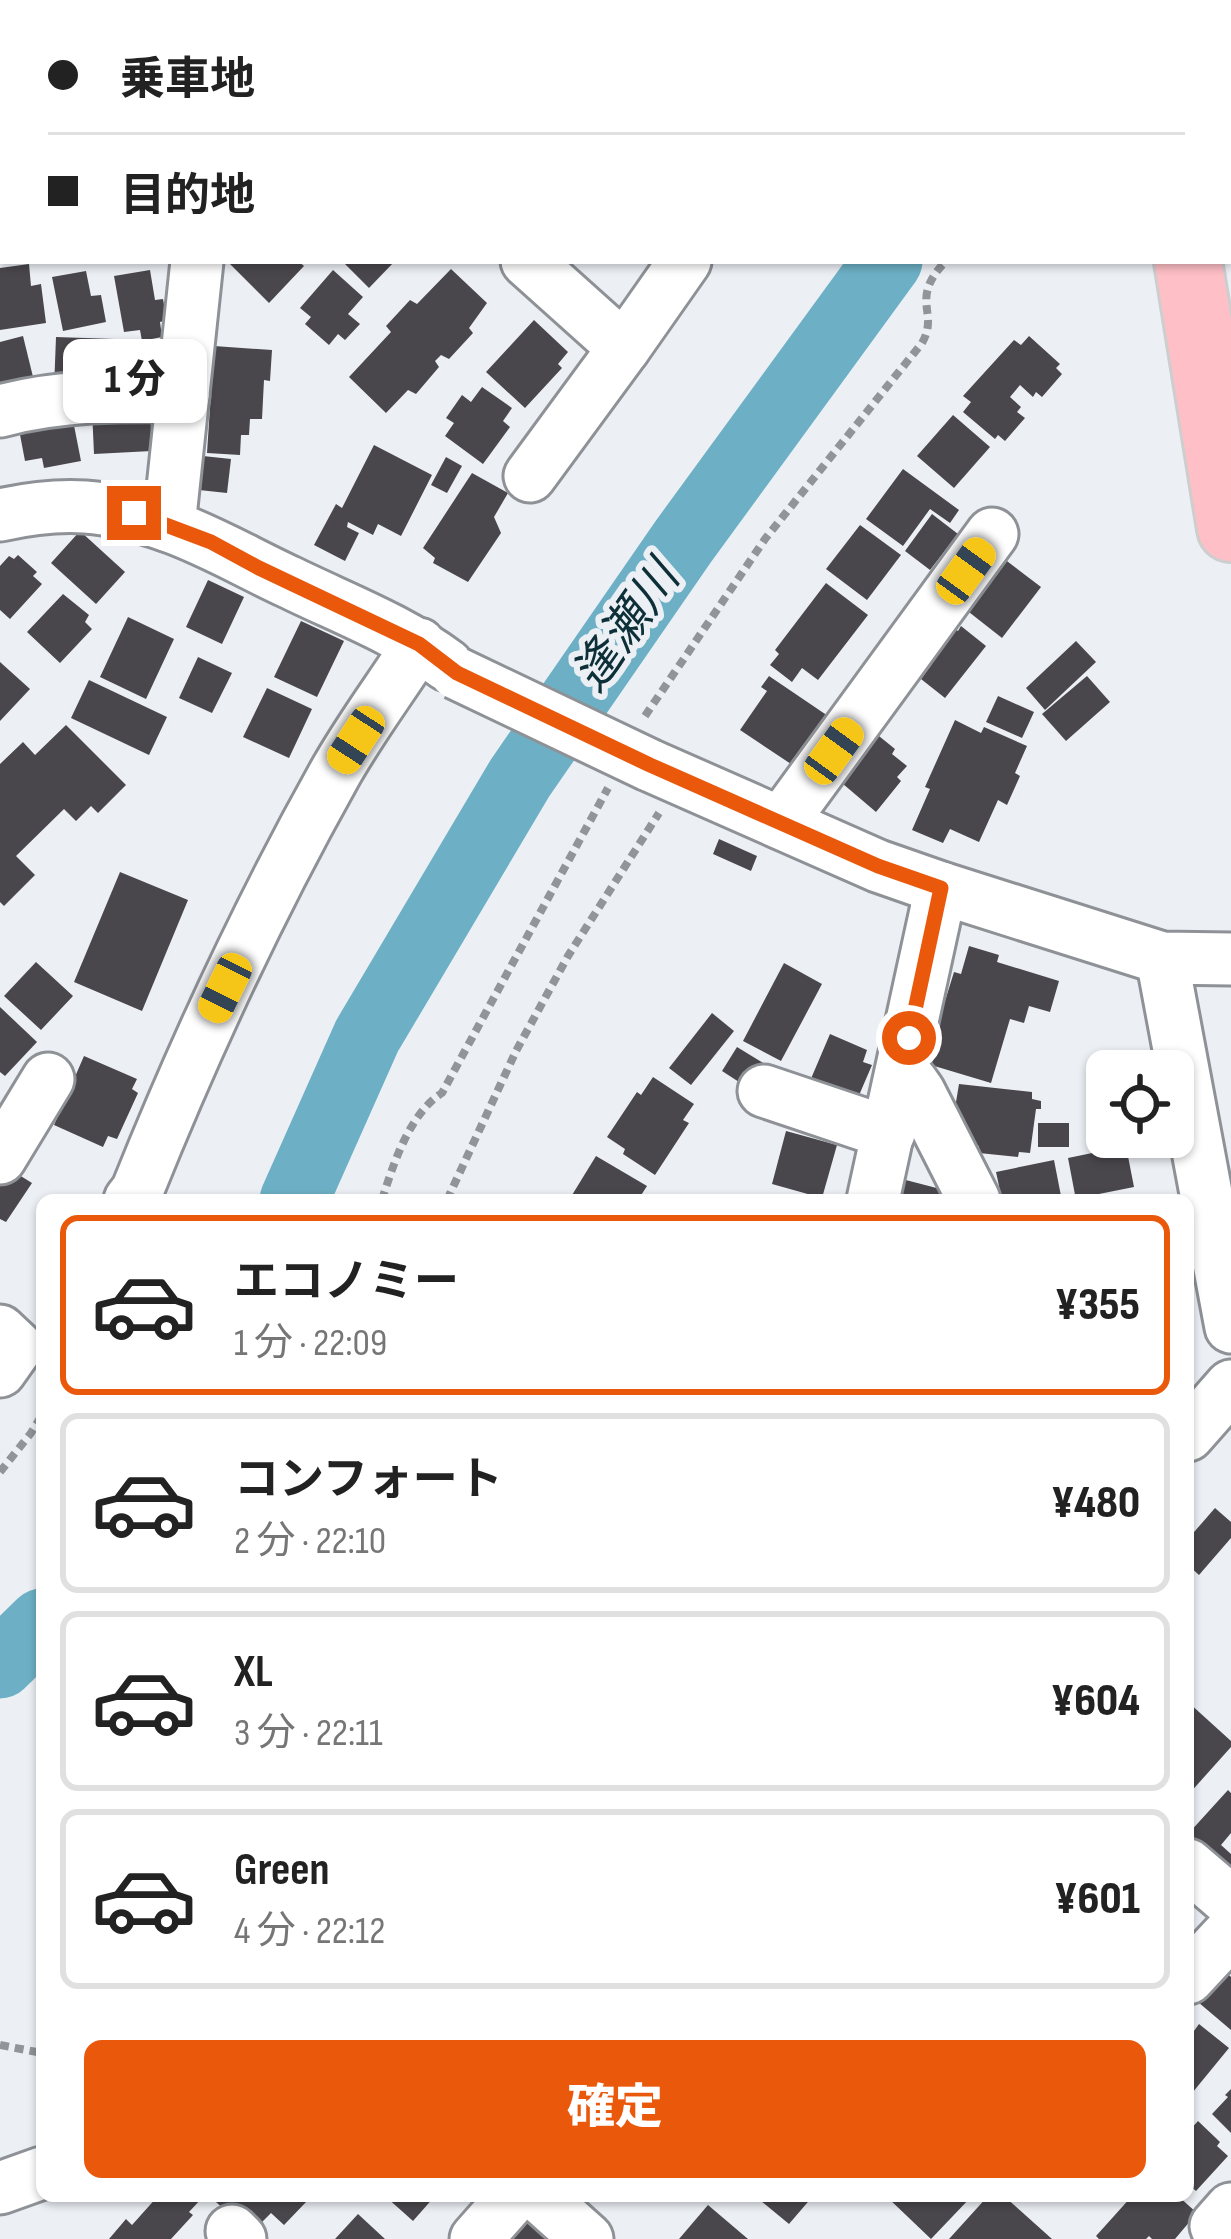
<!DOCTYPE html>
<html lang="ja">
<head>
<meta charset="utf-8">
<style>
  body { margin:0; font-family:"Sofia Sans Condensed","Noto Sans JP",sans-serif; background:#f6f6f6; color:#222; height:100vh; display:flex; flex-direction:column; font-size:45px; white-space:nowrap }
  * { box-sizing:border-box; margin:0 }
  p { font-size:39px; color:#767676 }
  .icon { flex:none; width:66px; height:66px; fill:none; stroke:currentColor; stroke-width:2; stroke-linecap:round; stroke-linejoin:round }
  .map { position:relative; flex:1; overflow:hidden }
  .panel { position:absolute; left:36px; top:1194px; width:1158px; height:1008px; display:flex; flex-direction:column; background:#fff; border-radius:18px; box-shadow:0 3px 9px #0004 }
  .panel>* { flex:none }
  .top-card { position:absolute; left:0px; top:0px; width:1233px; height:264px; box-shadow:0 3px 9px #0004; display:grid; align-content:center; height:264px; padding:0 48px; background:#fff }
  .controls { position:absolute; left:1086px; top:1050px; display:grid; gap:24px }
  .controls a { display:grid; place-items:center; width:108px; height:108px; border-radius:18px; background:#fff; box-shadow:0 3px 9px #0004; font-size:60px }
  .end { position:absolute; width:54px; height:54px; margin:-27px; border:15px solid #ea580c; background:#fff; box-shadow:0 0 0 6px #fff }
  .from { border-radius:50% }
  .bubble { position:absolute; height:84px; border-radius:18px; background:#fff; box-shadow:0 3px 9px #0004; font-size:39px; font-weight:800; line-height:84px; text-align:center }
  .car { position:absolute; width:36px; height:72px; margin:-36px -18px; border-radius:15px; box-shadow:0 0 9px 3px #0007; background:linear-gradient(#f5c518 24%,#345 0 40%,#f5c518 0 76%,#345 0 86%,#f5c518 0) }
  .top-card b { display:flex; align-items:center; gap:42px; height:114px; font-size:45px }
  .top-card b+b { border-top:3px solid #e0e0e0 }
  .top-card i { width:30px; height:30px; background:#222 }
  ul { padding:21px 0 0; list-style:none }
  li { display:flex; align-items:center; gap:36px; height:180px; margin:0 24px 18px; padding:0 24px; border:6px solid #e0e0e0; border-radius:18px }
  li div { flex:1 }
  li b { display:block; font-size:45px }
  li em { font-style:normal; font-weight:800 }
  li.active { border-color:#ea580c }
  li>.icon { width:108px; height:108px; stroke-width:1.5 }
  .primary-button { display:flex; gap:24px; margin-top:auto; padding:24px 48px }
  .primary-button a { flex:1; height:138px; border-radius:18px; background:#ea580c; color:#fff; font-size:48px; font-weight:800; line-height:138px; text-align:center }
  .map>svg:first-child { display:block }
</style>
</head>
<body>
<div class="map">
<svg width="1231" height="2239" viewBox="0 0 1231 2239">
  <rect width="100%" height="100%" fill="#ecf0f5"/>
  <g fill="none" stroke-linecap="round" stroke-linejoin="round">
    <!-- river -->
    <g stroke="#6db0c5" stroke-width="69">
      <path d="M1094,3L1097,0"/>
      <path d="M294,1200L367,1036L520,778L683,542L888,261"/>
      <path d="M0,1664L42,1623"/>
    </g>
  </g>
  <!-- building -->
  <g fill="#4a474c">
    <path d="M233,261H298L304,266L269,303L230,264Z"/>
    <path d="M342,261H395L369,288Z"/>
    <path d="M29,264L31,286L41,284L46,323L0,330V268Z"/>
    <path d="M451,269L487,303L469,328L473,333L449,359L441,355L435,361L439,367L416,394L408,390L386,413L349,377L391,332L386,326L410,300L417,304Z"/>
    <path d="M150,270L155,300L163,299L167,320L160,322L162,337L142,341L140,330L124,332L114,276Z"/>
    <path d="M333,270L363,297L348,314L360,324L345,340L338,334L329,345L305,324L311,317L300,308Z"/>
    <path d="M86,271L91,296L101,295L106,322L63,331L52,277Z"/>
    <path d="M534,320L568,352L558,364L562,368L525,408L486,372Z"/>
    <path d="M23,336L35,385L0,394V342Z"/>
    <path d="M1029,336L1060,364L1056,368L1062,374L1042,397L1036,392L1033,397L1020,385L1010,397L1021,407L1017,412L1025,418L1005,441L998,435L995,439L963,412L971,402L963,396L1014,340L1021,345Z"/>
    <path d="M56,337L114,339L112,391L54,389Z"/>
    <path d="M214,346L272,350L270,381L264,380L262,419H250L249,435H241L240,455L207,453Z"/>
    <path d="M482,387L512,408L503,421L510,427L483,464L445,436L454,423L446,418L462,395L471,402Z"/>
    <path d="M150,408L152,451L94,454L92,410Z"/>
    <path d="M71,410L81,461L44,468L42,458L25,461L17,419Z"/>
    <path d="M953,415L990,447L954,488L917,456Z"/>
    <path d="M374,445L432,475L401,536L378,524L373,535L348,522L347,527L359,533L345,561L314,545L336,504L342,508Z"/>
    <path d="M203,456L231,459L227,493L199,490Z"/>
    <path d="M446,457L462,466L447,493L431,485Z"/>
    <path d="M903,469L959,510L950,523L930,509L903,546L866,519Z"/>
    <path d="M472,473L508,493L494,517L501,533L468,582L433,563L435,558L423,548Z"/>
    <path d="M932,514L958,534L930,570L905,551Z"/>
    <path d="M860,525L901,555L867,600L826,569Z"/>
    <path d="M80,531L125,572L96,604L51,563Z"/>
    <path d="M18,555L37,572L33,576L42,584L10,619L0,610V566L9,556L14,559Z"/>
    <path d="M999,555L1041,587L1002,638L960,605Z"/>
    <path d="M208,580L244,597L222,644L186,627Z"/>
    <path d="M826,583L868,615L818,680L802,668L792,682L770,665L779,654L775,650Z"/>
    <path d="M63,594L89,615L85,622L92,629L60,663L27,632Z"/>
    <path d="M128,617L174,639L146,699L100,677Z"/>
    <path d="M301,621L344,641L317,697L274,677Z"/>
    <path d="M950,625L958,631L961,626L986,646L945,698L921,679L932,664L924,658Z"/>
    <path d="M1076,641L1096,662L1045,710L1026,688Z"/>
    <path d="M198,657L232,673L212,713L179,698Z"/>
    <path d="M0,662L30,689L0,721Z"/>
    <path d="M769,676L828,716L794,766L740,730L767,691L761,687Z"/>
    <path d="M1087,676L1110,702L1066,741L1042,714Z"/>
    <path d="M89,680L167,717L149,755L71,718Z"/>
    <path d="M267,688L312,709L289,758L243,737Z"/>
    <path d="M998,696L1034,712L1022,738L986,722Z"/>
    <path d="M955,720L981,733L984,727L1027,746L1015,773L1020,776L1007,805L998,800L979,842L950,829L943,843L912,830L930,789L925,787Z"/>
    <path d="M66,725L126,785L98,813L91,806L76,821L64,809L16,856L35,875L4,906L0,902V764L23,742L35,755Z"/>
    <path d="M874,732L895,749L892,754L907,766L897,777L901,781L876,812L836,778Z"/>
    <path d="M719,839L757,856L751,871L713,854Z"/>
    <path d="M120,872L188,900L142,1011L74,982Z"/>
    <path d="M969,946L999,955L997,962L1059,981L1050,1012L1029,1006L1024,1023L1010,1019L991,1083L931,1065L937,1044L932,1043L954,972L961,974Z"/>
    <path d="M36,962L73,996L41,1030L4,996Z"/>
    <path d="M784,963L822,984L781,1061L743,1041Z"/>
    <path d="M0,1007L37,1042L5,1076L0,1072Z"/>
    <path d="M712,1013L734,1031L691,1085L669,1068Z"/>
    <path d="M830,1034L867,1050L863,1062L872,1065L854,1107L807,1088Z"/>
    <path d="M737,1047L768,1066L753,1091L722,1071Z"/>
    <path d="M84,1056L137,1079L132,1089L138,1093L117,1139L108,1136L103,1147L54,1125Z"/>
    <path d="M653,1077L694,1104L683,1120L689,1123L655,1175L623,1154L625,1149L607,1137L637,1092L641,1095Z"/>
    <path d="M959,1084L1032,1092V1099L1041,1101V1109H1036L1030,1153L1019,1152L1018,1157L979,1153V1146L959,1143L951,1132Z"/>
    <rect x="1038" y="1123" width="31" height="24"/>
    <path d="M786,1131L837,1145L822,1198L772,1184Z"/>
    <path d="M1126,1146L1134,1187L1099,1194V1200H1076L1068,1158Z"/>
    <path d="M596,1156L647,1186L638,1200H569Z"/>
    <path d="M1054,1160L1061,1196L1056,1197L1057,1200H1002L996,1172Z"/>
    <path d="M11,1170L32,1183L6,1222L0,1219V1186Z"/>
    <path d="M898,1178L952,1192L950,1200H892Z"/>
    <path d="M1215,1508L1231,1522V1538L1199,1575L1188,1565V1539Z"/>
    <path d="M1188,1702L1231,1741V1747L1188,1795Z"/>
    <path d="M1228,1790L1231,1793V1833L1221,1845L1231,1854V1873L1188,1843V1834Z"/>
    <path d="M1225,1971L1231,1977V2030L1198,2002Z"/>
    <path d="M1199,2024L1229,2048L1188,2098V2033L1191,2035Z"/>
    <path d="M1231,2089V2133L1212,2114L1228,2097L1225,2095Z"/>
    <path d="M1198,2121L1220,2142L1217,2146L1228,2156L1196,2191L1188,2184V2132Z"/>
    <path d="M158,2196L202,2198L189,2212L193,2215L171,2239H109L126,2219L132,2225Z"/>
    <path d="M222,2196H302L307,2201L284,2225L271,2213L259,2225L237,2221L216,2202Z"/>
    <path d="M385,2196H435L413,2221Z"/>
    <path d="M755,2196H813L789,2224Z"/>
    <path d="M886,2196H972L931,2239Z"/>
    <path d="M988,2196H1004L1052,2239H949Z"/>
    <path d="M1132,2196H1178L1197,2213L1175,2239H1152L1149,2236L1146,2239H1099L1096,2236Z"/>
    <path d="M708,2205L748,2239H679Z"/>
    <path d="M527,2210L557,2239H498Z"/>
    <path d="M358,2214L385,2239H335Z"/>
  </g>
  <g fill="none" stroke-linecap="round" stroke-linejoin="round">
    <defs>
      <g id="minor">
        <path d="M252,0L255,3"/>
        <path d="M415,3L417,0"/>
        <path d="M875,3L878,0"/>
        <path d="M527,261L624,348L685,261"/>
        <path d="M0,411C60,395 121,395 183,396"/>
        <path d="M530,476L624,348"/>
        <path d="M0,515C63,501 108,504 169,526L197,261"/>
        <path d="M169,526C211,541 248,563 289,582C342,608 399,629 447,665"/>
        <path d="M649,765L878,866L941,888L1162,958L1231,959"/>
        <path d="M781,823L992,534"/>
        <path d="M1162,958L1231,1327"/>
        <path d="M901,1076L912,1082L919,1092L974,1200"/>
        <path d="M764,1091L889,1133"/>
        <path d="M0,1158L48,1079"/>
        <path d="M130,1200L137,1191C194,1049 259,909 334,775C359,730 391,688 419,644"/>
        <path d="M873,1200L941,888"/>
        <path d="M0,1331L17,1347L0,1371"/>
        <path d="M1188,1435L1231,1386"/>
        <path d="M1188,1865L1231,1902"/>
        <path d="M1188,1978L1231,1932"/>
        <path d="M0,2188L42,2173"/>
        <path d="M539,2196L587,2239"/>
        <path d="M1216,2226L1231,2209"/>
        <path d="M232,2231L240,2239"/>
        <path d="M476,2239L514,2196"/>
      </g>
      <g id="highway">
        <path d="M1145,0L1146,3"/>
        <path d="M1210,0V3"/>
        <path d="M1230,115L1231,120"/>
        <path d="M1188,261L1231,528"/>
      </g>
    </defs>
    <!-- minor casing -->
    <use href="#minor" stroke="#8e9297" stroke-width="57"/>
    <!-- highway casing -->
    <use href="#highway" stroke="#cececf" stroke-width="72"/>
    <!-- path -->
    <g stroke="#919498" stroke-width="8" stroke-dasharray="9 6" stroke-linecap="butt">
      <path d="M645,716L765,539L922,343C940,312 908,300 946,261"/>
      <path d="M382,1200C393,1165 409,1114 442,1093L608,788"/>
      <path d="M447,1200L516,1051L568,956L659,813"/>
      <path d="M0,1472L31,1433L42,1415"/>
      <path d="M0,2045L42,2053"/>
    </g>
    <!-- minor -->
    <use href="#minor" stroke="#fff" stroke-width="51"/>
    <!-- highway -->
    <use href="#highway" stroke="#febfc6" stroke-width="66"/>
    <defs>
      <path id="minor-bridge" d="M456,673L649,765"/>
    </defs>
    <!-- minor-bridge casing -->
    <use href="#minor-bridge" stroke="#8e9297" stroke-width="57" stroke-linecap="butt"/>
    <!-- minor-bridge -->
    <use href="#minor-bridge" stroke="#fff" stroke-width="51"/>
  </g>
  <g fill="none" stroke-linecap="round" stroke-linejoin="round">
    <!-- route -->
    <path stroke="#ea580c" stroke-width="15" d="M134,513L211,542L257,567L419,644L457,673L650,765L878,866L941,888L909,1038"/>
  </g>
  <g text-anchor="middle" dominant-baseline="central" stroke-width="12" stroke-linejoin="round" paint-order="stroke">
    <!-- water labels -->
    <g font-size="48" font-style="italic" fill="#0d2f38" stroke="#ecf0f5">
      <text transform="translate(627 627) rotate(-55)">逢瀬川</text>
    </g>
  </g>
</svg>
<div class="controls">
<a><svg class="icon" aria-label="locate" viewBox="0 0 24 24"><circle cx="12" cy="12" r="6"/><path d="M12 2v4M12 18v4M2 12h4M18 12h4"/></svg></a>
</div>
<i class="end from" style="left:909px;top:1038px"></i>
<i class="end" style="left:134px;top:513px"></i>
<div class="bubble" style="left:63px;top:339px;width:144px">1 分</div>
<i class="car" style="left:966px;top:571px;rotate:36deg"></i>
<i class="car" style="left:356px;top:740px;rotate:213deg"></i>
<i class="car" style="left:834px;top:751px;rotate:36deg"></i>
<i class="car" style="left:225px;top:988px;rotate:206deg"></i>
<div class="top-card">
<b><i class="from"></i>乗車地</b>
<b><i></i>目的地</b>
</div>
<section class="panel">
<ul>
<li class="active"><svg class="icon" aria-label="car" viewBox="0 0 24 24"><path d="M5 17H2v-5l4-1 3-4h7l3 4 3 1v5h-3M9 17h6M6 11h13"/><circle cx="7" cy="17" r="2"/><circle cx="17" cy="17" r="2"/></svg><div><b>エコノミー</b><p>1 分 · 22:09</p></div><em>¥355</em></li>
<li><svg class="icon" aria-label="car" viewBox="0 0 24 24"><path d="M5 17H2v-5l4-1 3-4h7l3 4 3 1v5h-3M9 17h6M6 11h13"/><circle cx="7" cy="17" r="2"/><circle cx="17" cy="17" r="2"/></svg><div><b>コンフォート</b><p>2 分 · 22:10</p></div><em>¥480</em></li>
<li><svg class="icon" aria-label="car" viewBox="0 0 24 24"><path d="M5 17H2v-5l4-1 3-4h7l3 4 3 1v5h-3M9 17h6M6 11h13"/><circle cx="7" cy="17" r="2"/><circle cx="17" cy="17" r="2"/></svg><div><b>XL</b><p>3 分 · 22:11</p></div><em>¥604</em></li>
<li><svg class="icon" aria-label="car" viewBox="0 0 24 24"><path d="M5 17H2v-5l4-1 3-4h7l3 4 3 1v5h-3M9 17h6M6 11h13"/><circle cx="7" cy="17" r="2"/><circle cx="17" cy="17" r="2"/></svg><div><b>Green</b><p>4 分 · 22:12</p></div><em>¥601</em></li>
</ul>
<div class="primary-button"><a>確定</a></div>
</section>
</div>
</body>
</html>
